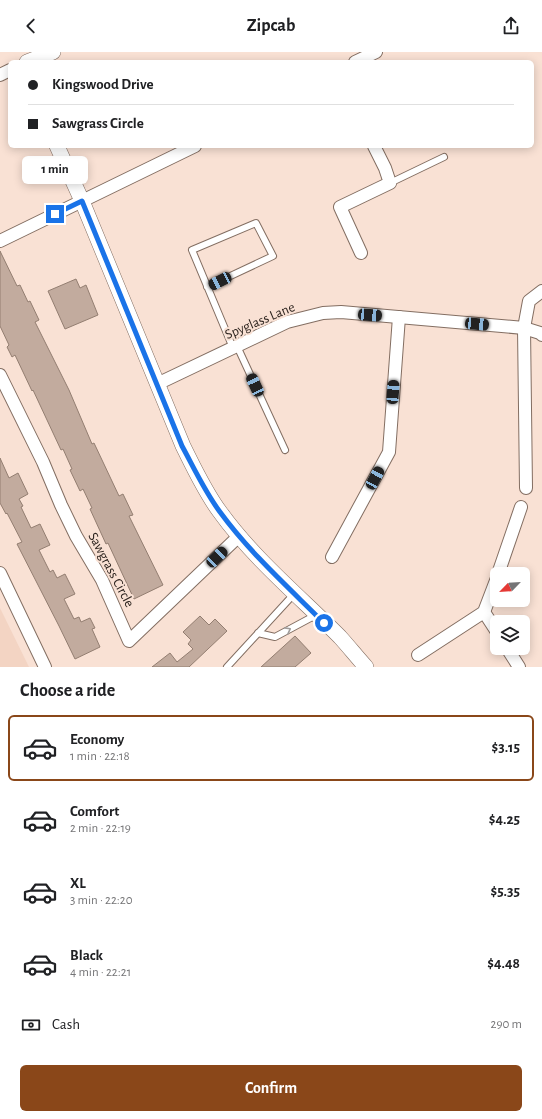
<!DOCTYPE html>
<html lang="en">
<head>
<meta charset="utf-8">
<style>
  body { margin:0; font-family:"Alegreya Sans",sans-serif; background:#f2f2f2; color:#202124; height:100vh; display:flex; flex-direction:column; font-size:15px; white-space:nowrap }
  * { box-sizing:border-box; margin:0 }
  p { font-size:13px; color:#757577 }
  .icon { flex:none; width:22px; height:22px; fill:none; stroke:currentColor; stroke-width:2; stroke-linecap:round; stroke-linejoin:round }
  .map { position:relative; height:615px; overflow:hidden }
  .details { display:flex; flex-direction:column; background:#fff; flex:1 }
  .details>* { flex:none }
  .banner { position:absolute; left:8px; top:8px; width:526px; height:88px; border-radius:6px; box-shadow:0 2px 10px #0003; display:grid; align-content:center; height:88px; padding:0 20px; background:#fff }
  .needle { width:26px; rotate:245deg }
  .tools { position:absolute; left:490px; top:515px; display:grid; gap:8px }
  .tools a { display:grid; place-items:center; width:40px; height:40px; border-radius:6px; background:#fff; box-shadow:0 2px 10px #0003; font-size:20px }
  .end { position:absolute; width:18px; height:18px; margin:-9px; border:5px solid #1a73e8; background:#fff; box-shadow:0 0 0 2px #fff }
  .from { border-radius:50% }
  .bubble { position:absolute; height:28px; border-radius:6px; background:#fff; box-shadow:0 2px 10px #0003; font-size:13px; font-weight:700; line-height:28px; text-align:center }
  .car { position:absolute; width:12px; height:24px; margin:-12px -6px; border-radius:5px; box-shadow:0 0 3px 1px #0007; background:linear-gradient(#222 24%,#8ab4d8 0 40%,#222 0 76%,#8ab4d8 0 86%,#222 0) }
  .banner b { display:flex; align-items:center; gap:14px; height:38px; font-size:15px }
  .banner b+b { border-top:1px solid #e0e0e0 }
  .banner i { width:10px; height:10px; background:#202124 }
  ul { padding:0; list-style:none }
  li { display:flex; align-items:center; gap:12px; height:66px; margin:0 8px 6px; padding:0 12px; border:2px solid transparent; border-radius:6px }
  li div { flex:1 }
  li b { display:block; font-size:15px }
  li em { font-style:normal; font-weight:700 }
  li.selected { border-color:#8a4719 }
  li>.icon { width:36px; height:36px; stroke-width:1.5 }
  h2 { padding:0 20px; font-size:18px; line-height:48px }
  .pay { display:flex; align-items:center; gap:10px; height:44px; padding:0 20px; font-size:15px }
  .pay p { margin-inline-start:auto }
  .primary-button { display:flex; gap:8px; margin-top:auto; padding:8px 20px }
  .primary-button a { flex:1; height:46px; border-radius:6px; background:#8a4719; color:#fff; font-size:16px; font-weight:700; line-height:46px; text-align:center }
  header { display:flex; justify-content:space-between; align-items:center; height:52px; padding:0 20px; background:#fff; font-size:18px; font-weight:700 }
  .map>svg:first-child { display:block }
</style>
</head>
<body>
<header><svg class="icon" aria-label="back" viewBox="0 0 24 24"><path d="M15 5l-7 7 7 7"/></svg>Zipcab<svg class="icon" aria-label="share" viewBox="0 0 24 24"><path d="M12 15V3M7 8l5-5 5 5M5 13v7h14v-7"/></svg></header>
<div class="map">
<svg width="542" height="615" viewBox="0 0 542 615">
  <rect width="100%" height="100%" fill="#f9e1d4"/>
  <!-- built -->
  <path fill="#f3d4c3" d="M0,556L29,615H0Z"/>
  <!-- building -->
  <g fill="#c2ab9e" stroke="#937e71">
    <path d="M0,199L17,234L20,233L28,250L30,249L39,268L35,270L69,338L92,392L94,391L119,444L123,442L133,463L129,464L163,533L134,547L108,491L106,492L90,457L92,456L83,437L80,439L70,418L72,417L63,397L61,398L33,338L32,339L15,303L12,305L7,295L9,293L0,274Z"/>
    <path d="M76,227L80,236L86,233L98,263L65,277L48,239Z"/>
    <path d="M0,406L9,426L18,421L28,442L19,447L23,454L21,455L31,476L40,472L50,493L39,498L50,520L53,518L57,526L65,522L75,542L64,547L74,567L79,565L81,570L90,566L95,576L92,577L100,595L75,607L59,574L17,492L22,490L7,461L6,462L0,451Z"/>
    <path d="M200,564L209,573L215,567L227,579L189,615H152L170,601L177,610L193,597L188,592L191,588L183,580Z"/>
    <path d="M295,584L311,601L295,615H261Z"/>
  </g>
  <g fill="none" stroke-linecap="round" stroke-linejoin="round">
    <defs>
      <g id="service">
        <path d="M390,131L444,105"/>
        <path d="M207,235L273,204L256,171L192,198L233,296"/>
        <path d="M237,294L285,398"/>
        <path d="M258,581L275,585L316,563"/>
        <path d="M227,615L294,542"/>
      </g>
      <g id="minor">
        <path d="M355,10L376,0"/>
        <path d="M0,23L10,18"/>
        <path d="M0,189L195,94"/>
        <path d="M361,201L340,155L390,131L385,116L374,94"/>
        <path d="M0,323L43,410L61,453L76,484L102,528L129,589L239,484"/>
        <path d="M157,332L287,270L323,261L341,260L524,276L540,281L542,283"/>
        <path d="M526,436L524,276L529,249L542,239"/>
        <path d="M332,505L389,400L399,265"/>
        <path d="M0,521L45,615"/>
        <path d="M498,522L521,455"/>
        <path d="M484,560L497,580"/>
        <path d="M507,596L519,615"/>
        <path d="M418,603L484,560L497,526"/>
      </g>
      <g id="tertiary">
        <path d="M27,10L53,0"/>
        <path d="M57,94L82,149L183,394C194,416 205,440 220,460C254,507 299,544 340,585C349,595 357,605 366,615"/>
      </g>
    </defs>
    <!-- service casing -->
    <use href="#service" stroke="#836e62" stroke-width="8"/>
    <!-- minor casing -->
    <use href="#minor" stroke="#836e62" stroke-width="14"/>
    <!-- tertiary casing -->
    <use href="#tertiary" stroke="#836e62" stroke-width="16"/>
    <!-- service -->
    <use href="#service" stroke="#fff" stroke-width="6"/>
    <!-- minor -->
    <use href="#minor" stroke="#fff" stroke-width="12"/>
    <!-- tertiary -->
    <use href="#tertiary" stroke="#fff" stroke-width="15"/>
  </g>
  <!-- one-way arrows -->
  <defs><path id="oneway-chevron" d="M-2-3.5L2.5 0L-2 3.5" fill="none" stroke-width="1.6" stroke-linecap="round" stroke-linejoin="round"/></defs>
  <use stroke="#a09c9a" href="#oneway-chevron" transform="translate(288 578) rotate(-28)"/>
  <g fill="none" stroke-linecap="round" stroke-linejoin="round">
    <!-- route -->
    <path stroke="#1a73e8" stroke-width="5" d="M55,162L82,149L182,394C194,416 205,440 220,460C250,501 288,535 324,571"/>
  </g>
  <g text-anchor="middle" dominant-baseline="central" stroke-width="4" stroke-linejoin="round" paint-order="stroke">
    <!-- street labels -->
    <g font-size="14" fill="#2d241f" stroke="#f9e1d4">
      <text transform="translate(260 269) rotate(-23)">Spyglass Lane</text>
      <text transform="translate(111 518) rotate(62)">Sawgrass Circle</text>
    </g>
  </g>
</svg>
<div class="tools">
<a><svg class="needle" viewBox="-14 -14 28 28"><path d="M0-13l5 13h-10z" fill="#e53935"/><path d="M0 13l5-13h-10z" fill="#757577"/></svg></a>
<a><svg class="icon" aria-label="layers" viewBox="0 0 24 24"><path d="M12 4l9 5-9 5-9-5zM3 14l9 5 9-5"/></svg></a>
</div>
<i class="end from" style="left:324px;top:571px"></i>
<i class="end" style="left:55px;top:162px"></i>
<div class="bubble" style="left:22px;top:104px;width:66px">1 min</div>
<i class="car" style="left:220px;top:229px;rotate:244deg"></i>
<i class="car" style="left:370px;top:263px;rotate:94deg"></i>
<i class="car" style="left:477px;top:272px;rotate:95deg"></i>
<i class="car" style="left:255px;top:333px;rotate:335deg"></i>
<i class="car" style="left:393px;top:340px;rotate:4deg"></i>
<i class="car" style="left:375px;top:426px;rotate:28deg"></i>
<i class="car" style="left:217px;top:505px;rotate:46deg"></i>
<div class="banner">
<b><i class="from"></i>Kingswood Drive</b>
<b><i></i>Sawgrass Circle</b>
</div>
</div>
<section class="details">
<h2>Choose a ride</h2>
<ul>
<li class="selected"><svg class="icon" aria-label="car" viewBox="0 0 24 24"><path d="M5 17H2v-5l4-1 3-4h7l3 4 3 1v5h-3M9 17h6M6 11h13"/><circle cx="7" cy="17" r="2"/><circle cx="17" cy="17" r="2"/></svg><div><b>Economy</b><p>1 min · 22:18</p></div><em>$3.15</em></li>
<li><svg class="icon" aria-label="car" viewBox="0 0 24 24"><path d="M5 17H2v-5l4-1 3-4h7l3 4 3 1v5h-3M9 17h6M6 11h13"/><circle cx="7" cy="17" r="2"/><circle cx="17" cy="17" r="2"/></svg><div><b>Comfort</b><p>2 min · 22:19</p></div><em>$4.25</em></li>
<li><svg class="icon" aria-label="car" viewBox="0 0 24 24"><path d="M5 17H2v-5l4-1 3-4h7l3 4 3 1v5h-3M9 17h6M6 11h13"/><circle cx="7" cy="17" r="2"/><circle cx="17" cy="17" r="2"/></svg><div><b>XL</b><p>3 min · 22:20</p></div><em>$5.35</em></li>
<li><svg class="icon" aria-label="car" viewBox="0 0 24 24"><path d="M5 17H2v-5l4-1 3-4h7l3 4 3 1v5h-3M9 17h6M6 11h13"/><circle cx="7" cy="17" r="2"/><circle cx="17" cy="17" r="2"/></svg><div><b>Black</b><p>4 min · 22:21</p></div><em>$4.48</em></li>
</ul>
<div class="pay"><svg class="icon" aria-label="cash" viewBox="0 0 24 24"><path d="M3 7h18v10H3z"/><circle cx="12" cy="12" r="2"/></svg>Cash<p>290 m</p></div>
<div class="primary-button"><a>Confirm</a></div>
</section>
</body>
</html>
